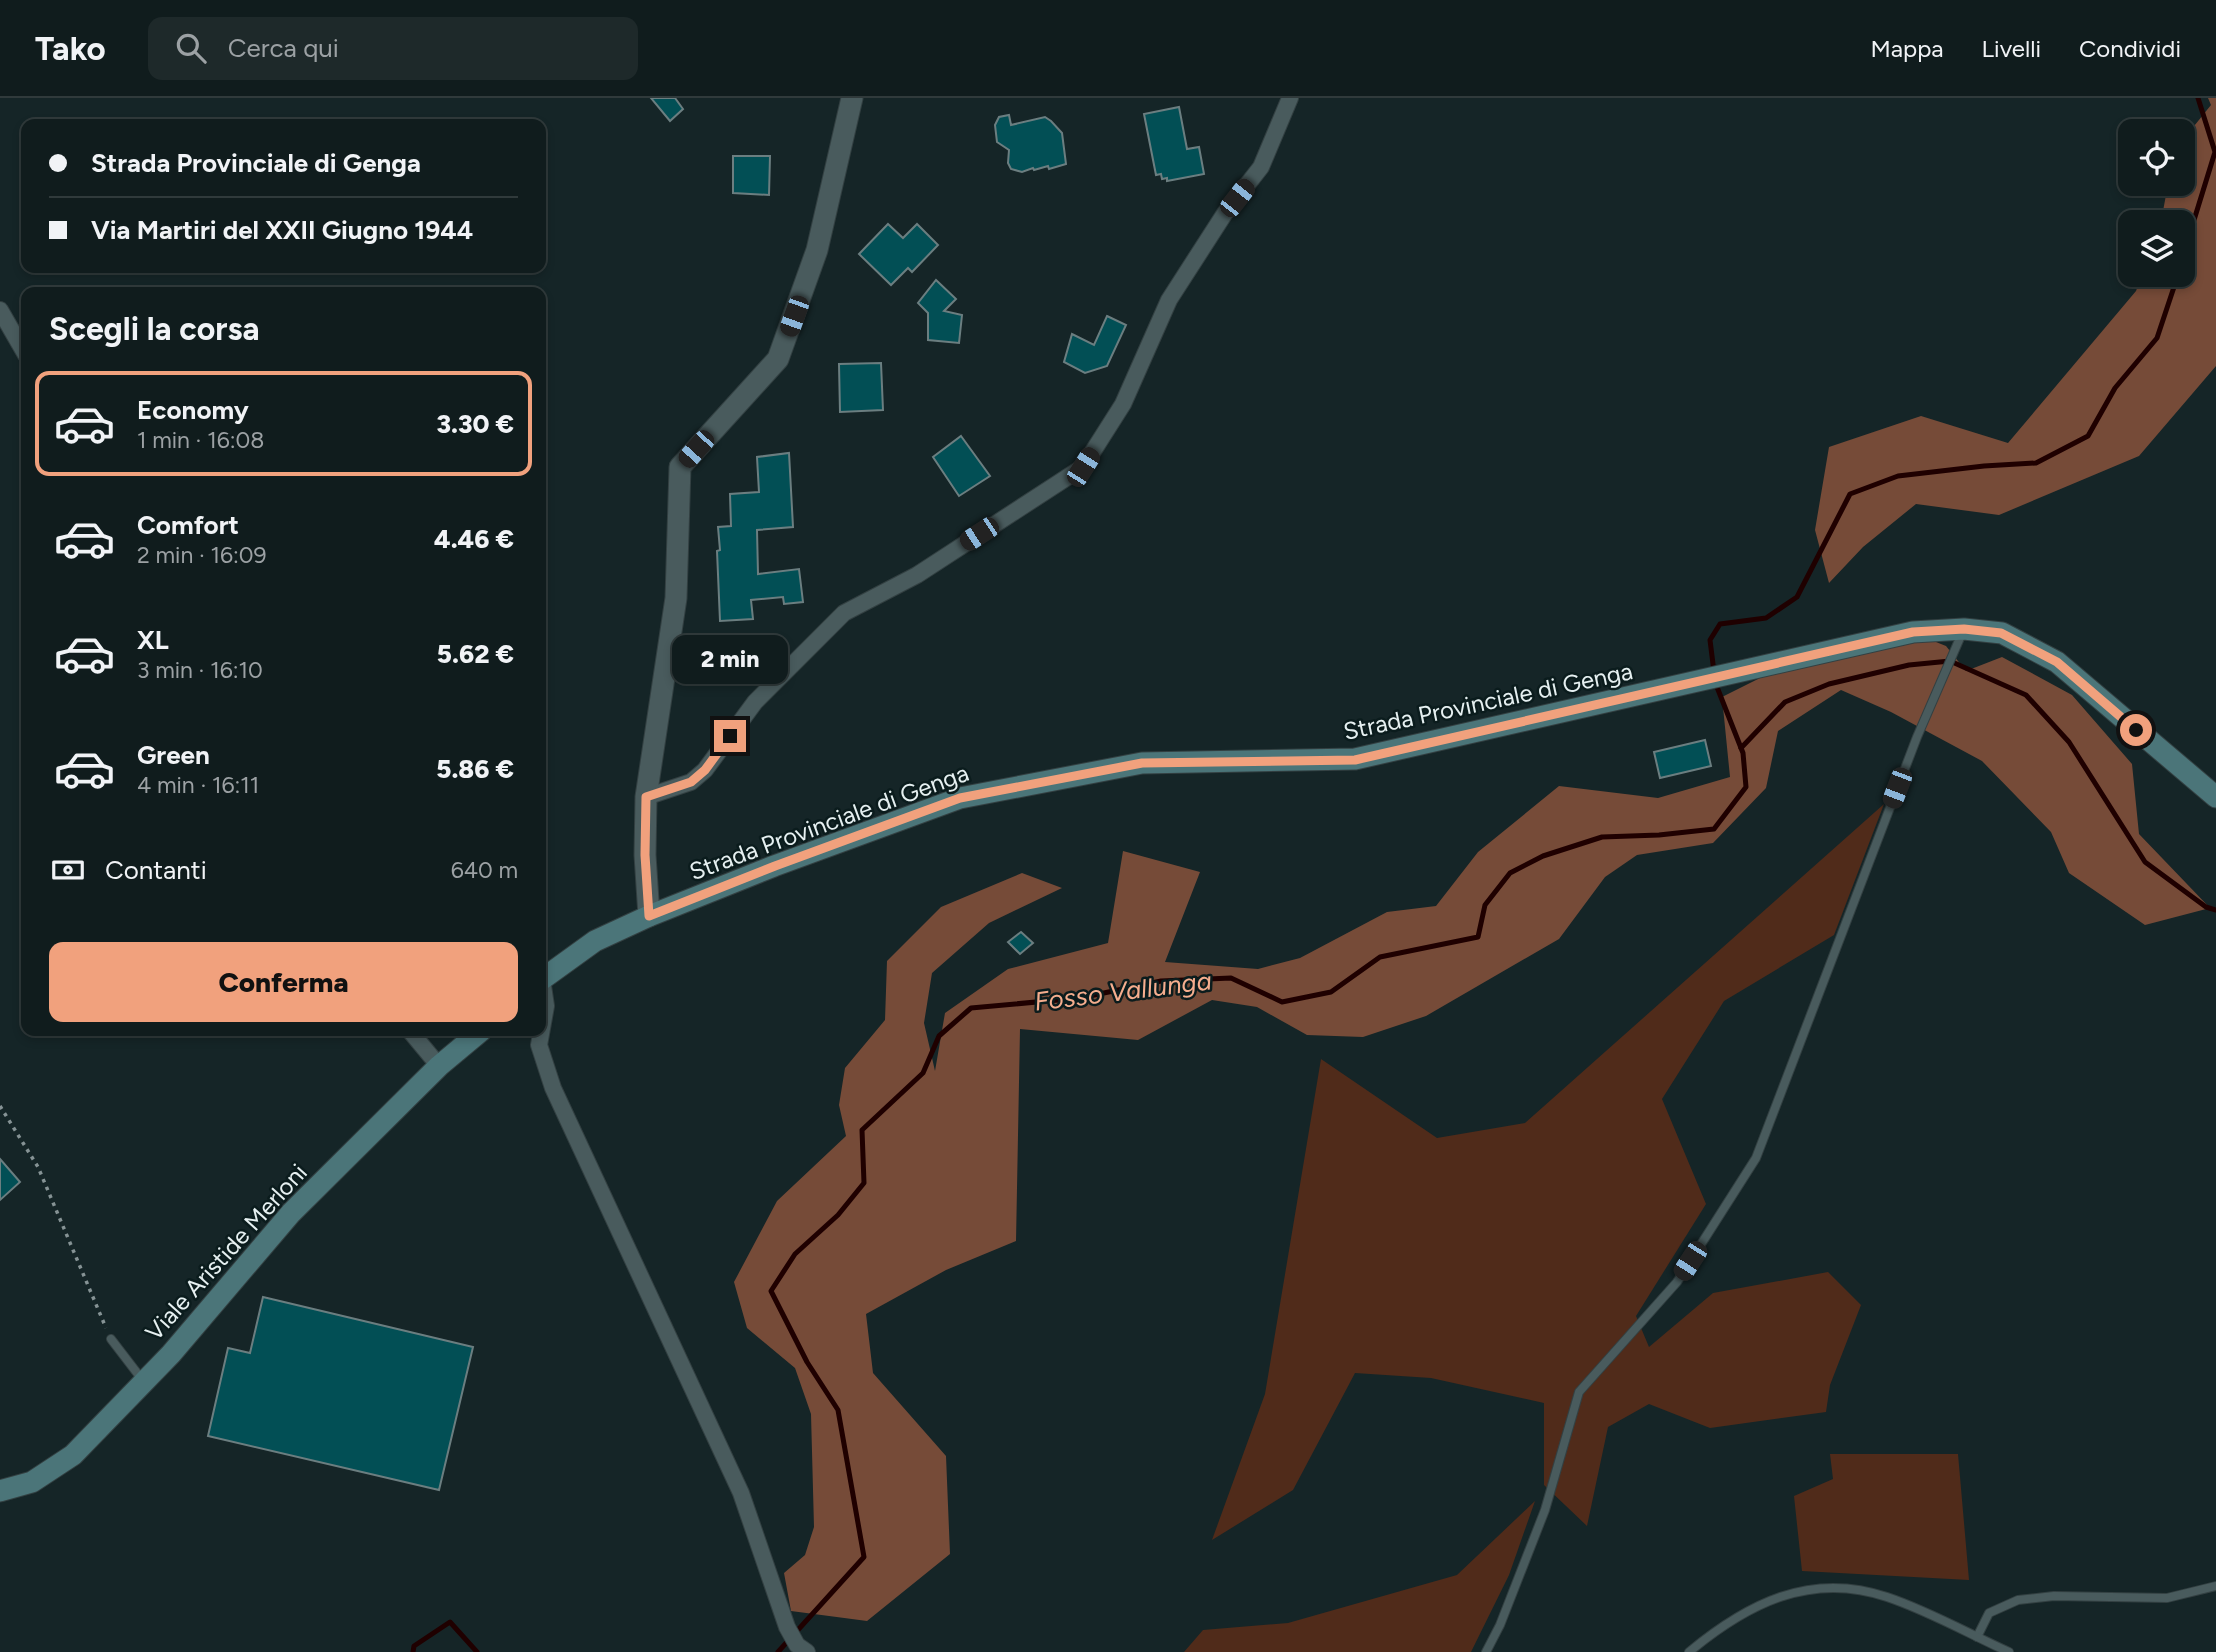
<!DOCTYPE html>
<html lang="it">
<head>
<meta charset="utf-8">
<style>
  body { margin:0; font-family:Figtree,sans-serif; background:#1e292a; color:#f1f3f6; height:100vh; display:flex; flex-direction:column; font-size:26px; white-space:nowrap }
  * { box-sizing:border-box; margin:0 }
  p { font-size:23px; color:#9ca1a4 }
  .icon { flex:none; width:38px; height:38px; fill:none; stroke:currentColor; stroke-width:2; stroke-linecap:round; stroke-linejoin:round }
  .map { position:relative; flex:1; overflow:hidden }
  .sheet { position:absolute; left:21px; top:189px; width:525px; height:749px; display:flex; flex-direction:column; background:#101c1d; border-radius:14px; box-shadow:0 4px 10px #0003,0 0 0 2px #303a3b }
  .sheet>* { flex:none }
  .top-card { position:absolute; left:21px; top:21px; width:525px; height:154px; border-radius:14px; box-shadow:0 4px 10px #0003,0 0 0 2px #303a3b; display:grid; align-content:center; height:154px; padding:0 28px; background:#101c1d }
  .fabs { position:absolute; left:2118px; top:21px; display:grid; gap:14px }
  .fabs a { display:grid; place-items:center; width:77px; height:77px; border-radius:14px; background:#101c1d; box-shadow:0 4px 10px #0003,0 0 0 2px #303a3b; font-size:35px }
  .end { position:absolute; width:32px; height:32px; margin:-16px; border:9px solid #f1a17d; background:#111; box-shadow:0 0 0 4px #111 }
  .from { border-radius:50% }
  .bubble { position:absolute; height:49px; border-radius:14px; background:#101c1d; box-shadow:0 4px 10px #0003,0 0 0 2px #303a3b; font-size:23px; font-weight:800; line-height:49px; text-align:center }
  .car { position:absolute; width:21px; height:42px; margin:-21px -10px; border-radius:9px; box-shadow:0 0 5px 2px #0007; background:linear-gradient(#222 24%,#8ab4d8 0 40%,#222 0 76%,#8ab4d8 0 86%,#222 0) }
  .top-card b { display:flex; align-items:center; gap:24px; height:66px; font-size:26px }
  .top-card b+b { border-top:2px solid #303a3b }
  .top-card i { width:18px; height:18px; background:#f1f3f6 }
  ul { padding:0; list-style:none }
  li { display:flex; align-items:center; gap:21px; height:105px; margin:0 14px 10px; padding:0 14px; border:4px solid transparent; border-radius:14px }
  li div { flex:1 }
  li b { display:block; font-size:26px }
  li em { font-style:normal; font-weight:800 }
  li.active { border-color:#f1a17d }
  li>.icon { width:63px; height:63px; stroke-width:1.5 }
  h2 { padding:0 28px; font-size:32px; line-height:84px }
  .pay { display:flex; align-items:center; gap:18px; height:77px; padding:0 28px; font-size:26px }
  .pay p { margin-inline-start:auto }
  .button { display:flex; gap:14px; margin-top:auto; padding:14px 28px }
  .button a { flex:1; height:80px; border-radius:14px; background:#f1a17d; color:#111; font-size:28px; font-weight:800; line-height:80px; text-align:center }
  header { display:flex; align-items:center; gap:42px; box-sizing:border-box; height:98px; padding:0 35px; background:#101c1d; border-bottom:2px solid #303a3b }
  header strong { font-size:33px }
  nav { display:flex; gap:38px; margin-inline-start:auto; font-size:24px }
  .search { width:490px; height:63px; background:#1e292a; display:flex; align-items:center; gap:18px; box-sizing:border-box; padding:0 24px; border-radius:14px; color:#9ca1a4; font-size:26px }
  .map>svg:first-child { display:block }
</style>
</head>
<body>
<header>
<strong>Tako</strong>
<div class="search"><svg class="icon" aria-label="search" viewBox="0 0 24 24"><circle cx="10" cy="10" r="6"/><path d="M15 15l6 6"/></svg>Cerca qui</div>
<nav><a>Mappa</a><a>Livelli</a><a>Condividi</a></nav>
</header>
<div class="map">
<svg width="2216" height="1554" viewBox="0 0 2216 1554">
  <rect width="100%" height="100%" fill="#152527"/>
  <!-- green -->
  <g fill="#502b1a">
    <path d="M1884,706L1834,837L1724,903L1662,1001L1706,1106L1636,1218L1649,1249L1713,1195L1828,1174L1861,1207L1830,1287L1826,1314L1710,1330L1649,1306L1608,1329L1587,1428L1544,1387V1305L1431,1280L1355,1275L1293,1392L1212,1442L1265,1296L1321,961L1437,1040L1525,1025Z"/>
    <path d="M1830,1356H1958L1969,1482L1802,1473L1794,1398L1833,1381Z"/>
    <path d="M1535,1403L1509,1477L1471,1554H1184L1203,1532L1288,1525L1457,1477Z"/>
  </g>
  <!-- forest -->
  <g fill="#764b38">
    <path d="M2208,0H2216V268L2139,358L1999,417L1916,406L1863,449L1829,485L1815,432L1829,349L1921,318L2008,345L2136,193L2142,177H2182V124H2161L2168,86H2182V43L2211,7Z"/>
    <path d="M1921,538L1946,548L1966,573L2002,559L2072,597L2132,666L2139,736L2210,810L2145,827L2069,775L2051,734L1982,663L1891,614L1841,592L1778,633L1766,690L1713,745L1637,757L1605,779L1559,841L1426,918L1363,939L1307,937L1257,909L1212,902L1138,942L1020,931L1016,1143L946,1172L866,1216L873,1275L946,1358L950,1456L867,1523L791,1513L784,1475L805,1457L814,1429L811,1316L795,1270L747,1230L734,1184L777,1103L846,1038L839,1007L845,970L885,922L887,863L941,809L1022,775L1062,790L989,825L932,875L924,925L935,973L945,915L1008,871L1108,845L1123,753L1200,774L1165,864L1258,871L1300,860L1387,814L1436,808L1478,754L1559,688L1658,700L1730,679L1722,599L1780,570Z"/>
  </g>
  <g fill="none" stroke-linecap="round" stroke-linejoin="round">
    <!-- stream -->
    <g stroke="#1f0000" stroke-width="5">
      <path d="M2182,161L2215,54L2198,0"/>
      <path d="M1714,574L1710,542L1720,526L1766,520L1797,499L1850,396L1898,378L1984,368L2036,365L2088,338L2115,290L2157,240L2178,177"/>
      <path d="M1741,650L1785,604L1829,586L1909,567L1950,563L2026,597L2069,644L2145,764L2206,809L2216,812"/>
      <path d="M413,1554L414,1548L450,1524L477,1554"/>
      <path d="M778,1554L864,1459L838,1312L807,1264L771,1193L795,1156L838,1117L864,1085L862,1032L923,975L939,938L971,910L1080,900L1161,883L1231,880L1282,904L1331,894L1380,859L1478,839L1485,807L1510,775L1543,758L1602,739L1659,737L1714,731L1746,689L1743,655L1715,584"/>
    </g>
  </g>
  <!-- building -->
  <g fill="#024f55" stroke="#6b7e80" stroke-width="2">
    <path d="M651,0H675L683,11L670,23Z"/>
    <path d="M1179,9L1187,51L1199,49L1204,76L1167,83V80L1162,81L1161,76L1156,77L1144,16Z"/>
    <path d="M1009,17L1011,27L1045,19L1051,23L1062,35L1066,66L1049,71L1048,68L1034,72L1033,70L1022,74L1011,71L1008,65L1009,52L997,44L995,27L999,19Z"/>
    <path d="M733,58H770L769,97L733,95Z"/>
    <path d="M888,126L903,140L917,126L938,147L912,174L908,170L891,187L859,156Z"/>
    <path d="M936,182L956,201L944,213L962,217L959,245L928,242V215L918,205Z"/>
    <path d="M1107,218L1126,227L1107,268L1085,275L1064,264L1072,236L1094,247Z"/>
    <path d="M881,265L883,312L840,314L839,266Z"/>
    <path d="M961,338L990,378L959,398L933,359Z"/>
    <path d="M789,355L793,429L757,432L758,476L799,471L803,504L784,506L783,499L751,502L753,521L720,523L717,453L720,452L718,429L731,428L730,396L759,394L757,359Z"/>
    <path d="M1705,642L1711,668L1660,680L1654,654Z"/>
    <path d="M1021,834L1033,845L1020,856L1008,844Z"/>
    <path d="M0,1061L20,1084L0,1102Z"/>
    <path d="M263,1199L473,1249L439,1392L208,1338L228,1250L250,1255Z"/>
  </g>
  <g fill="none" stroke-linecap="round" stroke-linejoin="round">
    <defs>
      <g id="service">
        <path d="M111,1241L144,1284"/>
        <path d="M1977,1539L1989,1515L2018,1502L2054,1498L2167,1500L2216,1488"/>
        <path d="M1486,1554L1500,1527L1545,1412L1579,1294L1677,1184L1756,1060L1917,639L1963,533"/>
        <path d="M1689,1554C1747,1506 1810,1473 1887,1499C1929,1513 1969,1536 2009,1554"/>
      </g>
      <g id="minor">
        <path d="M0,212L26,257"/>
        <path d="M646,699L691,684L705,672L755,604L844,515L917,477L1083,369L1123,306L1169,202L1225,115L1261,69L1290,0"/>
        <path d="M542,881L546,908L539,947L553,990L741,1395L787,1529L797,1547L807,1554"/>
        <path d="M410,933L439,968"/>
      </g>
      <path id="tertiary" d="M649,818L645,757L646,699L676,500L680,369L778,261L817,152L852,0"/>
      <g id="secondary">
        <path d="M541,882L595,843L649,818L774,768L960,700L1142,665L1355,661L1913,534L1964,531L2002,535L2057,564L2216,699"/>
        <path d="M0,1393L32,1384L73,1357L171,1256L291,1115L439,968L481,933"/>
      </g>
    </defs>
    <!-- service casing -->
    <use href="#service" stroke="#334042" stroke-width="10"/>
    <!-- minor casing -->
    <use href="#minor" stroke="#334042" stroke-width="18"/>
    <!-- tertiary casing -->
    <use href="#tertiary" stroke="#334042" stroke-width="23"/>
    <!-- secondary casing -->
    <use href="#secondary" stroke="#334042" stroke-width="23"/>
    <!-- path -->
    <path stroke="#869395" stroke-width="3.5" stroke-dasharray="3.5 5" stroke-linecap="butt" d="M0,1008L38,1069L106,1230"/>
    <!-- service -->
    <use href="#service" stroke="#495b5d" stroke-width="8"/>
    <!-- minor -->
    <use href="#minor" stroke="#495b5d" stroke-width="16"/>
    <!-- tertiary -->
    <use href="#tertiary" stroke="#495b5d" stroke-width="21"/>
    <!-- secondary -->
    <use href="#secondary" stroke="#4b7579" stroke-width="21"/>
  </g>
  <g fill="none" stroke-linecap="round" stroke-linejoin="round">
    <!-- route -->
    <path stroke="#f1a17d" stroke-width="9" d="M730,638L705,672L691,684L646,699L645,757L649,818L775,768L960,700L1142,665L1355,662L1913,534L1964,531L2001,535L2057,564L2136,632"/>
  </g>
  <g text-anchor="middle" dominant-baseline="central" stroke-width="5" stroke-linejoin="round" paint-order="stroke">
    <!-- street labels -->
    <g font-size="24" fill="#e6f0f1" stroke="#0b1c1d">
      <text transform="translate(1488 603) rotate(-12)">Strada Provinciale di Genga</text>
      <text transform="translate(829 724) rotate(-20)">Strada Provinciale di Genga</text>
      <text transform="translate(226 1154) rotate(-48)">Viale Aristide Merloni</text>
    </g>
    <!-- water labels -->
    <g font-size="26" font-style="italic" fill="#f6ae8e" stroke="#0b1c1d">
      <text transform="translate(1123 893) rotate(-7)">Fosso Vallunga</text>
    </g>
  </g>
</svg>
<div class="fabs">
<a><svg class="icon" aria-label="locate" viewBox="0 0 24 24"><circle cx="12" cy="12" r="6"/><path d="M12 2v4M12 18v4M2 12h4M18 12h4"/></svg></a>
<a><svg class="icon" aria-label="layers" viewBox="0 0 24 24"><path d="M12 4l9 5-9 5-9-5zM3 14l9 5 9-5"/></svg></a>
</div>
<i class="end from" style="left:2136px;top:632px"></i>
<i class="end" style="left:730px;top:638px"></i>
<div class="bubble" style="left:672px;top:537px;width:116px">2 min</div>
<i class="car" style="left:1237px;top:100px;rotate:38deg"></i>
<i class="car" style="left:794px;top:218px;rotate:200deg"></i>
<i class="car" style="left:696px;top:351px;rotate:222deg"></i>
<i class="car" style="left:1083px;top:369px;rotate:32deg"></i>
<i class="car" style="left:979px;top:436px;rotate:237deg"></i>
<i class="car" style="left:1897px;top:690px;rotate:201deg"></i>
<i class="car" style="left:1690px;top:1163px;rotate:213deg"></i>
<div class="top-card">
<b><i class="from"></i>Strada Provinciale di Genga</b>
<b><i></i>Via Martiri del XXII Giugno 1944</b>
</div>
<section class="sheet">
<h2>Scegli la corsa</h2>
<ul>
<li class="active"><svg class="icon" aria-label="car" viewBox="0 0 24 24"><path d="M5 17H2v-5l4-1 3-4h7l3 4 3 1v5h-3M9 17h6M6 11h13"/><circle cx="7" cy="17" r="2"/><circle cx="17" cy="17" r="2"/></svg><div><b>Economy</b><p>1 min · 16:08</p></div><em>3.30 €</em></li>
<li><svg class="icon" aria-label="car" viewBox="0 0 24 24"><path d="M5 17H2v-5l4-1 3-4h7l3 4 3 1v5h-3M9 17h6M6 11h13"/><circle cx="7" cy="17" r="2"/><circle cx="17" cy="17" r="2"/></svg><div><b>Comfort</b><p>2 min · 16:09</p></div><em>4.46 €</em></li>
<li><svg class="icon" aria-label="car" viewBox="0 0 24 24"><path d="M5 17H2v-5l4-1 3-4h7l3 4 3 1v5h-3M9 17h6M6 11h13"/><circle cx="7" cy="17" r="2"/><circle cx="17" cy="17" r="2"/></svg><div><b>XL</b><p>3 min · 16:10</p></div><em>5.62 €</em></li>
<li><svg class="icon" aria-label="car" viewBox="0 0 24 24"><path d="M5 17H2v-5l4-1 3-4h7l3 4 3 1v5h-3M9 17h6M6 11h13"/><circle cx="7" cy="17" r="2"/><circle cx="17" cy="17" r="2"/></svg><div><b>Green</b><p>4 min · 16:11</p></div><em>5.86 €</em></li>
</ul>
<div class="pay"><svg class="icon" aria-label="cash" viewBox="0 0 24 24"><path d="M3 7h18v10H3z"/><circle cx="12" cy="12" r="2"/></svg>Contanti<p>640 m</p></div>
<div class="button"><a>Conferma</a></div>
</section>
</div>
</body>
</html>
